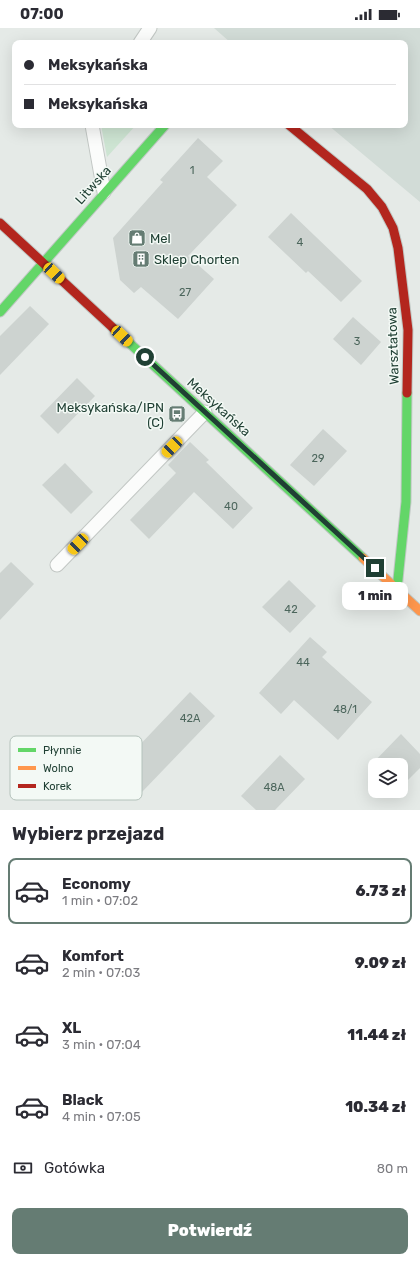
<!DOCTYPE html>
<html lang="pl">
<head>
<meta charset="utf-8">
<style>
  body { margin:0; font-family:Rubik,sans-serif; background:#f7f7f7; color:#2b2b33; height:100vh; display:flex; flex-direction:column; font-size:15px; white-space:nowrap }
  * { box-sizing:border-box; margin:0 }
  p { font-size:13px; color:#7c7c81 }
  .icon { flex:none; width:22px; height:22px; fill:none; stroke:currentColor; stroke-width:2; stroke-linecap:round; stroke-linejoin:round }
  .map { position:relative; height:782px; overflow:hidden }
  .details { display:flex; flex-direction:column; background:#fff; flex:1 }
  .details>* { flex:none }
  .hud { position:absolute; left:12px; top:12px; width:396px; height:88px; border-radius:8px; box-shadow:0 4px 16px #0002; display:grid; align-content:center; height:88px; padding:0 12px; background:#fff }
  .tools { position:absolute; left:368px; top:730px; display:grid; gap:8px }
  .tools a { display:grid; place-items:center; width:40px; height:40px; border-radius:8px; background:#fff; box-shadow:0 4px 16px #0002; font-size:20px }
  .end { position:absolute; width:18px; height:18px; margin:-9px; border:5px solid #204034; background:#fff; box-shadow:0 0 0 2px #fff }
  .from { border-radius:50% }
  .bubble { position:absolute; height:28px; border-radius:8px; background:#fff; box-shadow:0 4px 16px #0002; font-size:13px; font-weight:800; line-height:28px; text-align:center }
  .car { position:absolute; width:12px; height:24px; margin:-12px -6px; border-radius:5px; box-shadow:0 0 3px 1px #0007; background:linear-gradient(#f5c518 24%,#345 0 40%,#f5c518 0 76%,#345 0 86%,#f5c518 0) }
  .hud b { display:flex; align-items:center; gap:14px; height:38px; font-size:15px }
  .hud b+b { border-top:1px solid #e1e1e2 }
  .hud i { width:10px; height:10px; background:#2b2b33 }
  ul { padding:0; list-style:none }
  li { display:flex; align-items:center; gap:12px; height:66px; margin:0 8px 6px; padding:0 4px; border:2px solid transparent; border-radius:8px }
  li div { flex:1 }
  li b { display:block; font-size:15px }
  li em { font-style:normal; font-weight:800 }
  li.active { border-color:#657c73 }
  li>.icon { width:36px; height:36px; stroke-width:1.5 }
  h2 { padding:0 12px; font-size:18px; line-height:48px }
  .pay { display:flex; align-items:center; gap:10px; height:44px; padding:0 12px; font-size:15px }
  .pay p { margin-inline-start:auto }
  .primary-button { display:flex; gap:8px; margin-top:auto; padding:8px 12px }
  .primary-button a { flex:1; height:46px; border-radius:8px; background:#657c73; color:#fff; font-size:16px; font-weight:800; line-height:46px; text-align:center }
  .status { display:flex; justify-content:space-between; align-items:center; height:28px; padding:0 20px; background:#fff; direction:ltr }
  .status svg { height:11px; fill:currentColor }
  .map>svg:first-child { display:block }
</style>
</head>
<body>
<div class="status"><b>07:00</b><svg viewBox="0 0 49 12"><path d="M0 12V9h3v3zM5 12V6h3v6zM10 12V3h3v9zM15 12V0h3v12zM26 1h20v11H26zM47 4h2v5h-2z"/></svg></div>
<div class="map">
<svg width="420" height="782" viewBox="0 0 420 782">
  <rect width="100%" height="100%" fill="#e5eae7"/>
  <!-- built -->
  <path fill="#d2dcd7" d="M214,0H420V174L328,97H405V15H231Z"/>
  <!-- green -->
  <path fill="#cde4d2" d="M101,97H136L107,129Z"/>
  <!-- building -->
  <g fill="#cdd3d0">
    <path d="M198,110L223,133L207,149L237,177L188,228L214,251L178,291L141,259L134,265L120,252L113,210L163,154L160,152Z"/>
    <path d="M291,185L362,253L341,274L308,243L306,245L268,209Z"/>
    <path d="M30,278L49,296L0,347V308Z"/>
    <path d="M353,289L381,314L361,337L333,311Z"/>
    <path d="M77,350L95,368L58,406L40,388Z"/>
    <path d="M323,401L347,423L314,458L290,437Z"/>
    <path d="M190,414L209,432L206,434L253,480L233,501L194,464L149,511L130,492L176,445L168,437Z"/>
    <path d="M65,435L93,464L71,486L42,457Z"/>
    <path d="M11,534L34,556L0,592V545Z"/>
    <path d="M289,552L316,578L290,605L262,579Z"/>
    <path d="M310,609L327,624L322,629L372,674L338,712L294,672L281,686L259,665Z"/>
    <path d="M190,664L215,688L142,764L117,741Z"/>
    <path d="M401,706L420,726V740L401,759V737H371Z"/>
    <path d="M280,727L305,751L275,782H256L241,768Z"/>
  </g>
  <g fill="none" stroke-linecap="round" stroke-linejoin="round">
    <defs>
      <g id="lane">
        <path d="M140,15L150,0"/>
        <path d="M92,97L104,164"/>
        <path d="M57,537L205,384"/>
      </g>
      <g id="fast">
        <path d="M0,284L165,97"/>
        <path d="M125,311L363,530"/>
        <path d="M397,561L406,474L407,365"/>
      </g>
      <path id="slow" d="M363,530L420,583"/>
      <g id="jam">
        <path d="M289,97L367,161L382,179L393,200L398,220L408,302L407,365"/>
        <path d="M0,195L125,311"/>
      </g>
    </defs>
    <!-- lane casing -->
    <use href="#lane" stroke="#c2c7c4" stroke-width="15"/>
    <!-- fast casing -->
    <use href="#fast" stroke="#c0c8c4" stroke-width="11"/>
    <!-- slow casing -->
    <use href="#slow" stroke="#c0c8c4" stroke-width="11"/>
    <!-- jam casing -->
    <use href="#jam" stroke="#c0c8c4" stroke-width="11"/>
    <!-- lane -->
    <use href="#lane" stroke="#fbfcfb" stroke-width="13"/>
    <!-- fast -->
    <use href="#fast" stroke="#63d668" stroke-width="9"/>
    <!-- slow -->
    <use href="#slow" stroke="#ff974d" stroke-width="9"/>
    <!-- jam -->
    <use href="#jam" stroke="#b3261e" stroke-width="9"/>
  </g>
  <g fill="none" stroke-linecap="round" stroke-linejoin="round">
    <!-- route -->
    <path stroke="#204034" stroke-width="5" d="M145,329L375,540"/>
  </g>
  <!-- icons -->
  <defs>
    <symbol id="shop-square" viewBox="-11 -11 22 22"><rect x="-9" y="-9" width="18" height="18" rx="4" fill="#657c73" stroke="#f3f9f5"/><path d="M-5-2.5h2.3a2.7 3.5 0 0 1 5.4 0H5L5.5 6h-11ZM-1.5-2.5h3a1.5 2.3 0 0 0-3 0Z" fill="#fff"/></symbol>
    <symbol id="building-square" viewBox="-11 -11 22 22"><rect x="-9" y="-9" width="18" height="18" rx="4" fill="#657c73" stroke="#f3f9f5"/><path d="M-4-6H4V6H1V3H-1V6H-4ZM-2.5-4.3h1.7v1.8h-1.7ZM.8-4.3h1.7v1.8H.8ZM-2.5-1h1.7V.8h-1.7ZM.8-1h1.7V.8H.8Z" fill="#fff"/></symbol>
    <symbol id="bus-square" viewBox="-11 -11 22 22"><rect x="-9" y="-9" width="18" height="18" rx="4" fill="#657c73" stroke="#f3f9f5"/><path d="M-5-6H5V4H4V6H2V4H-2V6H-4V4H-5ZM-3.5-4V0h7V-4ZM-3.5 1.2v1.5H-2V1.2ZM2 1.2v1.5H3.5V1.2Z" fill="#fff"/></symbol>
  </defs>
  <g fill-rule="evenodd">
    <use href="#shop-square" x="127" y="200" width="20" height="20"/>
    <use href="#building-square" x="131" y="221" width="20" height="20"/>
    <use href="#bus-square" x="167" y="376" width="20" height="20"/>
  </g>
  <g text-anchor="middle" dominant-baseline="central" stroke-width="3" stroke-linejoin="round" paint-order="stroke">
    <!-- number labels -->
    <g font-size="11" fill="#4c665c">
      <text x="192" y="142">1</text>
      <text x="300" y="214">4</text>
      <text x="185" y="264">27</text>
      <text x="357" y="313">3</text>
      <text x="318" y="430">29</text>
      <text x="231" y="478">40</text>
      <text x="291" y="581">42</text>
      <text x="303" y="634">44</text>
      <text x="345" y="681">48/1</text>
      <text x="190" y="690">42A</text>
      <text x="274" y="759">48A</text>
    </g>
    <!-- street labels -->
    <g font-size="13" fill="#204034" stroke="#f3f9f5">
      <text transform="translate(93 157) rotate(-48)">Litwska</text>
      <text transform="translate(393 318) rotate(-92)">Warsztatowa</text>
      <text transform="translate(219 379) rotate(42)">Meksykańska</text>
    </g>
    <!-- poi labels -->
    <g font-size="13" fill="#204034" stroke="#f3f9f5" text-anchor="start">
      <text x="150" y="210">Mel</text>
      <text x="154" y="231">Sklep Chorten</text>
      <text x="164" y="379" text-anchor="end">Meksykańska/IPN<tspan x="164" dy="15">(C)</tspan></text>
    </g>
  </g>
  <!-- legend -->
  <rect x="10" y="708" width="132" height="64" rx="6" fill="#f3f9f5" stroke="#b4c2bb" stroke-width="1"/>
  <rect x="18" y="720" width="18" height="4" fill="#63d668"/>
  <rect x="18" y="738" width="18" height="4" fill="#ff974d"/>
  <rect x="18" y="756" width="18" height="4" fill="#b3261e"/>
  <g font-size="11" fill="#204034">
    <text x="43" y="726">Płynnie</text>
    <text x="43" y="744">Wolno</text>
    <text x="43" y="762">Korek</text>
  </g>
</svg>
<div class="tools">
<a><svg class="icon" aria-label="layers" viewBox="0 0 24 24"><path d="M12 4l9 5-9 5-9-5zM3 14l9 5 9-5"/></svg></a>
</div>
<i class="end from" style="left:145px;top:329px"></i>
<i class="end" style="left:375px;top:540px"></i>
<div class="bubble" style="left:342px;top:554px;width:66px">1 min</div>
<i class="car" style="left:54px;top:245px;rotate:133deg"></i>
<i class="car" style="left:122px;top:308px;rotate:133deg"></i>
<i class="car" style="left:172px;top:419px;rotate:224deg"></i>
<i class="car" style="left:78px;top:516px;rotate:224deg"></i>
<div class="hud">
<b><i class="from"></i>Meksykańska</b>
<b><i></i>Meksykańska</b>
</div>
</div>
<section class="details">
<h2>Wybierz przejazd</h2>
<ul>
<li class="active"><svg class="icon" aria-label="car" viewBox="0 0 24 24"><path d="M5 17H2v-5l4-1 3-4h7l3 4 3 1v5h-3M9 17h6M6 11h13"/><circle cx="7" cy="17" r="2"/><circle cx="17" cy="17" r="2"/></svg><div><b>Economy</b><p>1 min · 07:02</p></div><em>6.73 zł</em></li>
<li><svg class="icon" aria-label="car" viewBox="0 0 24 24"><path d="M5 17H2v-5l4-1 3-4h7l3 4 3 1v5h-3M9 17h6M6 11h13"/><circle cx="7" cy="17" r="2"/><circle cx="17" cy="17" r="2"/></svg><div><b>Komfort</b><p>2 min · 07:03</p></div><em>9.09 zł</em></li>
<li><svg class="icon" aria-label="car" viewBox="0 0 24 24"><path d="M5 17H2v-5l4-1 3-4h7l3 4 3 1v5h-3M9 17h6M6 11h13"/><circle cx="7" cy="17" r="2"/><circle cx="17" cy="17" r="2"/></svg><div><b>XL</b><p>3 min · 07:04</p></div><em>11.44 zł</em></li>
<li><svg class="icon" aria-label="car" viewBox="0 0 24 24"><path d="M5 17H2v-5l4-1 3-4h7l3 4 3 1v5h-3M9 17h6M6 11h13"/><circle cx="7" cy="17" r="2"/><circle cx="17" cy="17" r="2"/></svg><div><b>Black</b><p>4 min · 07:05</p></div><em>10.34 zł</em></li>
</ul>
<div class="pay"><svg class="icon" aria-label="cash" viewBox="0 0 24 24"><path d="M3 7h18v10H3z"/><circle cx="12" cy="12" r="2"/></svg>Gotówka<p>80 m</p></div>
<div class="primary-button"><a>Potwierdź</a></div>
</section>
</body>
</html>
